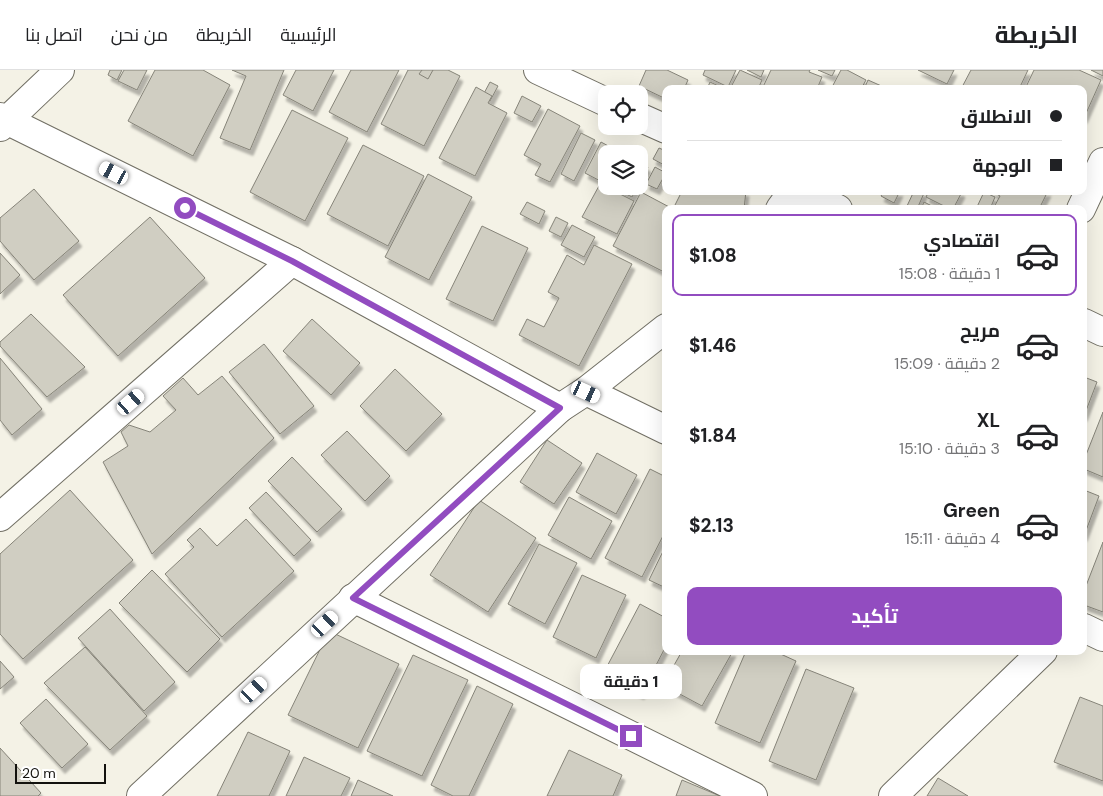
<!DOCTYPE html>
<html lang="ar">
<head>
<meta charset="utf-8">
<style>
  body { margin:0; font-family:"DM Sans",Cairo,sans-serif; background:#f2f2f2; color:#202124; direction:rtl; height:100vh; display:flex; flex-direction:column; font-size:19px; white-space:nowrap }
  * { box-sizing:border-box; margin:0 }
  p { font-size:16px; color:#757577 }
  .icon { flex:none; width:28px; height:28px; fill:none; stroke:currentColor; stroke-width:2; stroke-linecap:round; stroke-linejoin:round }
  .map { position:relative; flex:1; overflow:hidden; direction:ltr }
  .details { position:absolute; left:662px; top:135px; width:425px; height:450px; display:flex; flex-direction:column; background:#fff; border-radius:10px; box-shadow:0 5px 20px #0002; direction:rtl }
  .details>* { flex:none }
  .banner { position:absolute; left:662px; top:15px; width:425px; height:110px; border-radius:10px; box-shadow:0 5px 20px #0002; direction:rtl; display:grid; align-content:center; height:110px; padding:0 25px; background:#fff }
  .buttons { position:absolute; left:598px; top:15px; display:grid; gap:10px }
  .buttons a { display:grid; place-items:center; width:50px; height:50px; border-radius:10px; background:#fff; box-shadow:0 5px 20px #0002; font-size:25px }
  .scale { position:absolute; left:15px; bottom:12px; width:91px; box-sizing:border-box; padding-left:5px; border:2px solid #13120e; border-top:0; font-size:14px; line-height:18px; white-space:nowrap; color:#13120e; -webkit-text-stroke:4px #fff; paint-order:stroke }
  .end { position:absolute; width:22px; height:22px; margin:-11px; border:6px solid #924cc0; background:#fff; box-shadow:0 0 0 2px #fff }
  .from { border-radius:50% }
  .bubble { position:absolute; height:35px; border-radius:10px; background:#fff; box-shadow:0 5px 20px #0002; font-size:16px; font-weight:700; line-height:35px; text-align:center; direction:rtl }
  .car { position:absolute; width:15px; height:30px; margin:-15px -8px; border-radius:6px; box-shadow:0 0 4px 1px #0007; background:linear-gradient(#fff 24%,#345 0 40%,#fff 0 76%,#345 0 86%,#fff 0) }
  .banner b { display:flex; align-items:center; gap:18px; height:48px; font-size:19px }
  .banner b+b { border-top:1px solid #e0e0e0 }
  .banner i { width:12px; height:12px; background:#202124 }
  ul { padding:9px 0 0; list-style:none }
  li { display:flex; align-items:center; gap:15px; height:82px; margin:0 10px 8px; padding:0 15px; border:2px solid transparent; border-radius:10px }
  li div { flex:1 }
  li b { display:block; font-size:19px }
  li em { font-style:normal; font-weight:700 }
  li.current { border-color:#924cc0 }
  li>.icon { width:45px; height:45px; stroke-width:1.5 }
  .primary-button { display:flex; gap:10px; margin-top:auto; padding:10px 25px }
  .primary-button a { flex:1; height:58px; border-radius:10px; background:#924cc0; color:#fff; font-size:20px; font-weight:700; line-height:58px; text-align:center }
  header { display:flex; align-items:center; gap:30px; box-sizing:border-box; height:70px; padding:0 25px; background:#fff; border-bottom:1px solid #e0e0e0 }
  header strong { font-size:24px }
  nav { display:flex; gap:28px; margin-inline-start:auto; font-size:18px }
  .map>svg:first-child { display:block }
</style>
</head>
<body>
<header>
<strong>الخريطة</strong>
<nav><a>الرئيسية</a><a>الخريطة</a><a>من نحن</a><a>اتصل بنا</a></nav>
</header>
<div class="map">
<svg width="1103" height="726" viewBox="0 0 1103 726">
  <defs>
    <filter id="shadow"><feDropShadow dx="3" dy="5.5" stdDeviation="1" flood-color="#0004"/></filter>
  </defs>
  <rect width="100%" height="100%" fill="#f4f2e6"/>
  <!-- building -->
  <g fill="#d0cec2" stroke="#868479" filter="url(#shadow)">
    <path d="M110,0H122L117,10L108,5Z"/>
    <path d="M124,0H147L137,20L118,11Z"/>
    <path d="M155,0H203L230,15L193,86L128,51Z"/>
    <path d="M232,0H284L250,80L220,68L246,6Z"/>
    <path d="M296,0H334L313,41L283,25Z"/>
    <path d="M351,0H399L367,62L329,42Z"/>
    <path d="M408,0H448L460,6L424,76L381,54Z"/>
    <path d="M422,0H433L428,9L419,4Z"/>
    <path d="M646,0H667L688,10L684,19H666V29L639,16Z"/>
    <path d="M705,0H736L728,17L703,5Z"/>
    <path d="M740,0L762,10L758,19H741L732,15Z"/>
    <path d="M747,0H764L761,7Z"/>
    <path d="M771,0H810L809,2L822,7L817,19H762Z"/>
    <path d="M818,0H835L832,6Z"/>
    <path d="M841,0H847L866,10L861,19H831Z"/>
    <path d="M918,0H954L947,14Z"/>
    <path d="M971,0H1028L1019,19H961Z"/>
    <path d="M1034,0H1079L1101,10L1084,48V19H1025Z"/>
    <path d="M1091,0H1103V6Z"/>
    <path d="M868,10L886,18L885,19H864Z"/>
    <path d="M490,12L498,16L490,31L482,27Z"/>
    <path d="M710,12L725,19H707Z"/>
    <path d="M476,17L492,26L488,33L507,43L475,106L439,88Z"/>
    <path d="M522,26L541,36L532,52L514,43Z"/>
    <path d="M548,39L580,56L550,112L535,105L541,94L524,85Z"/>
    <path d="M292,40L348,68L305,151L250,122Z"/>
    <path d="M581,63L595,70L574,111L561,104Z"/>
    <path d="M601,72L623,84H606V114L585,103Z"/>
    <path d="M363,75L424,106L388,176L327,144Z"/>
    <path d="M659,78L666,81V96L653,89Z"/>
    <path d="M639,92L648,97L639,114Z"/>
    <path d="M655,97L666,103L657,119L646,114Z"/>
    <path d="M428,104L472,127L429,210L385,187Z"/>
    <path d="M600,114L634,131L617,164L582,147Z"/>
    <path d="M610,116H638L632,127Z"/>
    <path d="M34,119L79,171L34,210L0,171V148Z"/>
    <path d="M682,121H746L744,139H666V203L613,176L641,122L673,139Z"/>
    <path d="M884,121H900L894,133L881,126Z"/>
    <path d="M914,121H925L917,139L907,136Z"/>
    <path d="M929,121H961L962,122L953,139H950L926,127Z"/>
    <path d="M991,121H1048L1039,139H993L1000,126Z"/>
    <path d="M984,122L995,127L990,139H976Z"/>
    <path d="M527,132L545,141L539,154L520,144Z"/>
    <path d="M924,132L938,139H921Z"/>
    <path d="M150,147L205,208L118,286L63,225Z"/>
    <path d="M556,147L568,153L561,167L549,161Z"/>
    <path d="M572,155L595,167L584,187L561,175Z"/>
    <path d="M482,156L528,178L493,251L446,229Z"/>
    <path d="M594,175L632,194L579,296L519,265L527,249L544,257L559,228L548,222L567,185L584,195Z"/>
    <path d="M0,183L20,205L0,224Z"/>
    <path d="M31,244L85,297L47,327L0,276V272Z"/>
    <path d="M312,249L360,293L331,325L283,281Z"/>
    <path d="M264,274L314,336L280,364L229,302Z"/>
    <path d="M0,288L42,339L12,365L0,350Z"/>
    <path d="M395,299L442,344L406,381L360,336Z"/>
    <path d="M222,306L274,368L152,484L103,392L128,376L121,362L129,355L150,362L176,340L163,326L183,308L198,325Z"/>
    <path d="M1084,307L1097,312L1084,346Z"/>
    <path d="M1103,342V407L1084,399V390Z"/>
    <path d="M347,361L390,406L365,431L321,385Z"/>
    <path d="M547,370L582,393L554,434L520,412Z"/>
    <path d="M597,383L637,405L616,444L576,422Z"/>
    <path d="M292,387L342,439L317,462L268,411Z"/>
    <path d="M650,399L666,407V460L642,507L605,488Z"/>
    <path d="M70,420L133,490L23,589L0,564V484Z"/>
    <path d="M1084,420L1099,426L1084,466Z"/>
    <path d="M266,422L311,470L294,486L249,438Z"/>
    <path d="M569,427L612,451L591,489L548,465Z"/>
    <path d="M479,430L536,468L488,542L430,505Z"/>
    <path d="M246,449L294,501L222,567L165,504L194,477L187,470L200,458L217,476Z"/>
    <path d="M1103,472V542L1084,535V521Z"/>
    <path d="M539,474L577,493L545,554L508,534Z"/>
    <path d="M666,475V518L649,510Z"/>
    <path d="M152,500L220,569L187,602L119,533Z"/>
    <path d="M582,505L626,525L596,588L553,567Z"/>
    <path d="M640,534L666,548V576L641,624L603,604Z"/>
    <path d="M110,539L175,612L144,641L78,568Z"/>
    <path d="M329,561L399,594L358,678L288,645Z"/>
    <path d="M85,577L147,646L110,680L44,613Z"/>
    <path d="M682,581H733L702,636L663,615Z"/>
    <path d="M746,581H774L796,591L760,673L715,653Z"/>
    <path d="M413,585L468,610L422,706L367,681Z"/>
    <path d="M0,591L14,607L0,619Z"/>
    <path d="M806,599L854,618L816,710L769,691Z"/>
    <path d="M477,616L513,634L469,726H453L431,715Z"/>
    <path d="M1080,627L1103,636V711L1054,692Z"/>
    <path d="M46,629L88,674L62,698L20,653Z"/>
    <path d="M248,662L290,681L269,726H217Z"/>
    <path d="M0,678L41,723L38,726H0Z"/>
    <path d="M569,680L622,705L613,726H547Z"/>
    <path d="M304,687L350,708L341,726H286Z"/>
    <path d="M938,708L968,726H927Z"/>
    <path d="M358,710L393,726H351Z"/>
    <path d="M682,710L720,726H676Z"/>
  </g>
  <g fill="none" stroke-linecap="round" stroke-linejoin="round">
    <defs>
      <g id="minor">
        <path d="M538,0L606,32"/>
        <path d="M0,47L292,191L560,338"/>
        <path d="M639,47L666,59"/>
        <path d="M0,57L60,0"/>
        <path d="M800,121L838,139"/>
        <path d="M780,139L793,121"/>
        <path d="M1081,139L1103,92"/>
        <path d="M1084,253L1103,262"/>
        <path d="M586,321L666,360"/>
        <path d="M0,447L292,191"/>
        <path d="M353,528L753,726"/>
        <path d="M1084,558L1103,567"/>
        <path d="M141,726L560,338L586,321L666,258"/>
        <path d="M893,726L1043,581"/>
      </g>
    </defs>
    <!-- minor casing -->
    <use href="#minor" stroke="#716f64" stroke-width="30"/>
    <!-- minor -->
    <use href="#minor" stroke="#fff" stroke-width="28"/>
  </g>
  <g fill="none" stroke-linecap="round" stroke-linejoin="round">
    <!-- route -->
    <path stroke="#924cc0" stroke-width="6" d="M185,138L292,191L560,338L353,528L631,666"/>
  </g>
</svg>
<div class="buttons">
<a><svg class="icon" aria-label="locate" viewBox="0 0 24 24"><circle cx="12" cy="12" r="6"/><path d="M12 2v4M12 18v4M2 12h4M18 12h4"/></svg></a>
<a><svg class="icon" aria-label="layers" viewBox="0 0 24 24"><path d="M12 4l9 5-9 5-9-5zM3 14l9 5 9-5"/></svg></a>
</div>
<div class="scale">20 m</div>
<i class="end from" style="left:185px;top:138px"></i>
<i class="end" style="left:631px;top:666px"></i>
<div class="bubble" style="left:580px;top:594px;width:102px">1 دقيقة</div>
<i class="car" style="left:114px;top:103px;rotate:297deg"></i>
<i class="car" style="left:586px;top:322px;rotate:115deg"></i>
<i class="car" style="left:131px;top:332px;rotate:49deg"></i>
<i class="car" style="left:325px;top:554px;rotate:47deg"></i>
<i class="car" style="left:254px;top:620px;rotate:47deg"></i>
<div class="banner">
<b><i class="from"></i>الانطلاق</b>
<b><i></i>الوجهة</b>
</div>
<section class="details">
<ul>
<li class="current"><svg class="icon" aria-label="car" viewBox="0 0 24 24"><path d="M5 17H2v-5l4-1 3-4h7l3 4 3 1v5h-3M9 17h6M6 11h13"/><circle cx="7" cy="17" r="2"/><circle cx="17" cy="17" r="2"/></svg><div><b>اقتصادي</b><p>1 دقيقة · 15:08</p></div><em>$1.08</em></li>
<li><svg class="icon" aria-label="car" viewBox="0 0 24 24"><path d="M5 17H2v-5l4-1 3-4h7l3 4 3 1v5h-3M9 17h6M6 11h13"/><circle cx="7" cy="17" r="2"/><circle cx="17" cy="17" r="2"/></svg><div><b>مريح</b><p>2 دقيقة · 15:09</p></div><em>$1.46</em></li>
<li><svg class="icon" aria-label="car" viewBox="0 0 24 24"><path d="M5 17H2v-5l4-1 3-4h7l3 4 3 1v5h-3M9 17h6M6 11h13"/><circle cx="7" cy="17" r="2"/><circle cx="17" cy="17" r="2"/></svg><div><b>XL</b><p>3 دقيقة · 15:10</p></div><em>$1.84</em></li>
<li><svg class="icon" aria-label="car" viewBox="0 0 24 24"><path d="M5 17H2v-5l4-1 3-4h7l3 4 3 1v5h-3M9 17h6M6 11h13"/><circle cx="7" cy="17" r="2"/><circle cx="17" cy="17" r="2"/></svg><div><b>Green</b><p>4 دقيقة · 15:11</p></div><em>$2.13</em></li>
</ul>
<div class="primary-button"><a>تأكيد</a></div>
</section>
</div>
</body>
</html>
